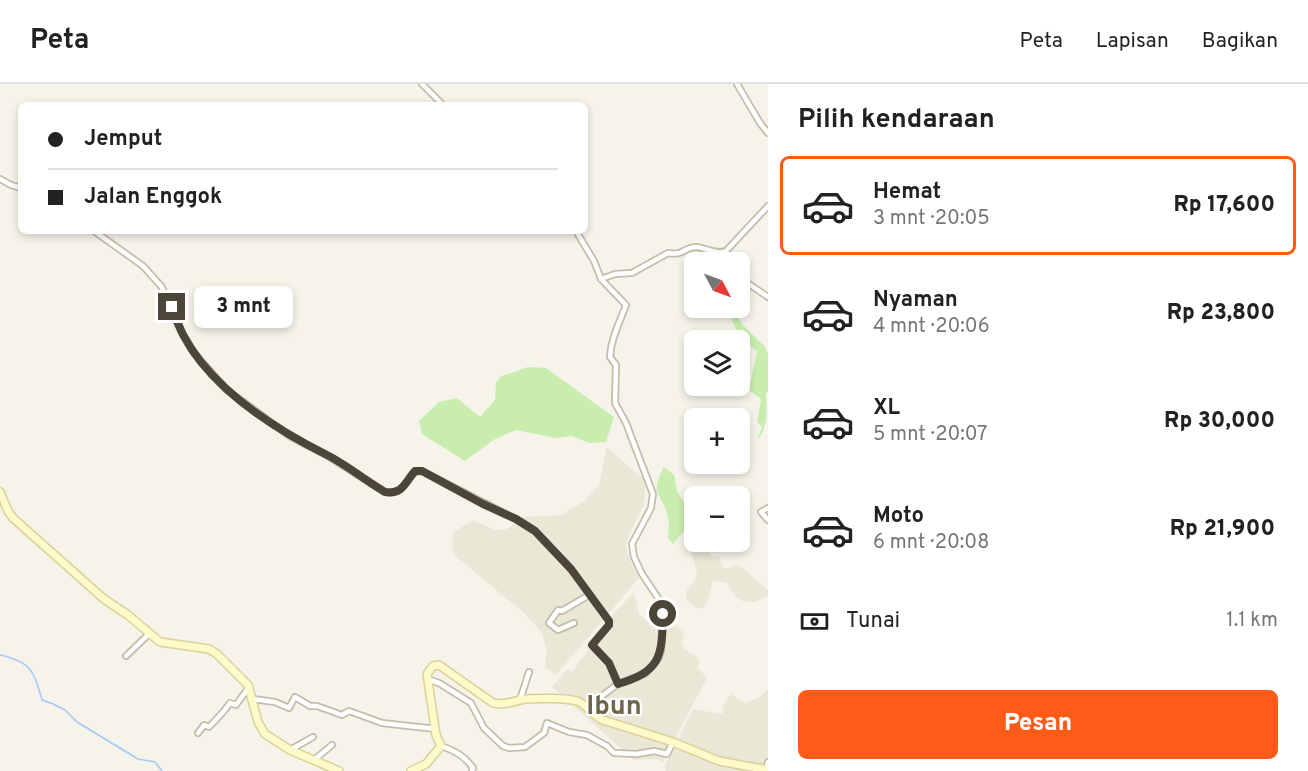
<!DOCTYPE html>
<html lang="id">
<head>
<meta charset="utf-8">
<style>
  body { margin:0; font-family:Overpass,sans-serif; background:#f6f6f6; color:#222; height:100vh; display:flex; flex-direction:column; font-size:22px; white-space:nowrap }
  * { box-sizing:border-box; margin:0 }
  p { font-size:20px; color:#767676 }
  .icon { flex:none; width:33px; height:33px; fill:none; stroke:currentColor; stroke-width:2; stroke-linecap:round; stroke-linejoin:round }
  .map { position:relative; flex:1; overflow:hidden }
  .drawer { display:flex; flex-direction:column; background:#fff; width:540px }
  .drawer>* { flex:none }
  .guide { position:absolute; left:18px; top:18px; width:570px; height:132px; border-radius:9px; box-shadow:0 3px 9px #0003; display:grid; align-content:center; height:132px; padding:0 30px; background:#fff }
  .needle { width:39px; rotate:131deg }
  .controls { position:absolute; left:684px; top:168px; display:grid; gap:12px }
  .controls a { display:grid; place-items:center; width:66px; height:66px; border-radius:9px; background:#fff; box-shadow:0 3px 9px #0003; font-size:30px }
  .end { position:absolute; width:27px; height:27px; margin:-14px; border:8px solid #4b4637; background:#fff; box-shadow:0 0 0 3px #fff }
  .from { border-radius:50% }
  .bubble { position:absolute; height:42px; border-radius:9px; background:#fff; box-shadow:0 3px 9px #0003; font-size:20px; font-weight:800; line-height:42px; text-align:center }
  .guide b { display:flex; align-items:center; gap:21px; height:57px; font-size:22px }
  .guide b+b { border-top:2px solid #e0e0e0 }
  .guide i { width:15px; height:15px; background:#222 }
  ul { padding:0; list-style:none }
  li { display:flex; align-items:center; gap:18px; height:99px; margin:0 12px 9px; padding:0 18px; border:3px solid transparent; border-radius:9px }
  li div { flex:1 }
  li b { display:block; font-size:22px }
  li em { font-style:normal; font-weight:800 }
  li.selected { border-color:#ff5b18 }
  li>.icon { width:54px; height:54px; stroke-width:1.5 }
  h2 { padding:0 30px; font-size:27px; line-height:72px }
  .pay { display:flex; align-items:center; gap:15px; height:66px; padding:0 30px; font-size:22px }
  .pay p { margin-inline-start:auto }
  .action { display:flex; gap:12px; margin-top:auto; padding:12px 30px }
  .action a { flex:1; height:69px; border-radius:9px; background:#ff5b18; color:#fff; font-size:24px; font-weight:800; line-height:69px; text-align:center }
  header { display:flex; align-items:center; gap:36px; box-sizing:border-box; height:84px; padding:0 30px; background:#fff; border-bottom:2px solid #e0e0e0 }
  header strong { font-size:28px }
  nav { display:flex; gap:33px; margin-inline-start:auto; font-size:21px }
  main { display:flex; flex:1; min-height:0 }
  .map>svg:first-child { display:block }
</style>
</head>
<body>
<header>
<strong>Peta</strong>
<nav><a>Peta</a><a>Lapisan</a><a>Bagikan</a></nav>
</header>
<main>
<div class="map">
<svg width="768" height="687" viewBox="0 0 768 687">
  <rect width="100%" height="100%" fill="#f6f4ea"/>
  <!-- residential -->
  <g fill="#eae7d7">
    <path d="M607,363L643,395L645,402L644,421L629,450L626,462L631,479L639,494L556,591L545,584L547,567L542,549L525,530L453,470V449L473,436L495,446L507,445L524,433L562,431L584,417L599,401Z"/>
    <path d="M707,462L712,473H719L724,485L739,481L768,506V512L755,518L742,517L735,512L727,499L713,497L706,522L697,525L686,515L687,505L696,495L697,489L691,467Z"/>
    <path d="M634,508L639,530L656,545L659,540L670,537L684,547L682,557L684,565L698,574L700,579L697,583L707,594L663,678L657,675L634,676L552,603L567,585L572,588L587,568L595,550Z"/>
    <path d="M768,605V675L758,687H666L665,681L693,625L722,630L724,620L731,610L745,619L760,613Z"/>
  </g>
  <!-- green -->
  <g fill="#c9edaf">
    <path d="M722,224H731L743,241L765,263L768,270V308L766,309C767,326 768,345 757,356L762,343L757,338L761,315L749,306L757,268L737,247L731,234Z"/>
    <path d="M528,283L546,284L614,333L606,358L589,359L572,352L556,354L516,346L495,355L465,377L422,350L419,337L439,318L457,314L480,333L495,316L496,299L500,293Z"/>
    <path d="M664,383L674,391L677,407L686,422L690,434L688,442L673,460L668,454C668,448 670,440 668,434C663,409 648,411 664,383Z"/>
  </g>
  <g fill="none" stroke-linecap="round" stroke-linejoin="round">
    <!-- stream -->
    <path stroke="#a2c8f7" stroke-width="1.5" d="M0,571C32,578 34,588 42,616L53,620L65,626L77,638L138,675L155,678L162,687"/>
    <defs>
      <g id="street">
        <path d="M422,0L443,21"/>
        <path d="M737,0L760,39L768,49"/>
        <path d="M0,95L11,101L21,104"/>
        <path d="M94,147L143,182L161,202L173,223L181,247L194,269L227,306L291,353L328,372L385,408C403,411 405,398 415,388L422,387L516,435L535,447L571,485L609,537V541L592,561L609,579L618,600"/>
        <path d="M576,147L594,177L601,195L626,221C620,238 611,254 610,273L616,281L615,319L626,339L653,410L651,424L632,460L634,473L642,490L660,517L663,530L661,567L658,575L645,590L618,600L587,623"/>
        <path d="M721,169L724,178"/>
        <path d="M740,194L768,213"/>
        <path d="M601,195L615,190L632,189L668,169C684,172 684,163 696,163C707,164 716,171 726,167L768,122"/>
        <path d="M768,424L761,428L768,436"/>
        <path d="M574,539L558,546L549,539L558,526L562,527L589,511"/>
        <path d="M126,572L150,549"/>
        <path d="M427,595L439,599L471,619L484,644L503,662L509,664L525,663L544,649L547,639L569,648L587,651L607,662L614,669L637,670L654,667L667,670L673,658"/>
        <path d="M253,615L275,618L289,624L295,613L310,622H317L342,631L349,627L382,639L436,645"/>
        <path d="M520,616L529,588"/>
        <path d="M198,649L204,641L209,643C217,635 223,629 230,619L236,621L249,603"/>
        <path d="M441,662C454,666 465,672 473,684L472,687"/>
        <path d="M290,666L313,653"/>
        <path d="M314,676L332,661"/>
        <path d="M766,685L768,678"/>
      </g>
      <g id="secondary">
        <path d="M0,408L8,427L13,434L104,515L128,531L160,558L209,565L217,570L248,601L258,638L265,650L290,666L339,687"/>
        <path d="M411,687L426,680L441,662L436,651L427,590L433,582L439,581L493,619C504,622 514,617 525,615C539,614 564,614 577,617C587,620 591,631 603,636L673,658L719,677L768,686"/>
      </g>
    </defs>
    <!-- street casing -->
    <use href="#street" stroke="#c3beab" stroke-width="8"/>
    <!-- secondary casing -->
    <use href="#secondary" stroke="#dad196" stroke-width="10"/>
    <!-- street -->
    <use href="#street" stroke="#fff" stroke-width="4.5"/>
    <!-- secondary -->
    <use href="#secondary" stroke="#fffacb" stroke-width="7"/>
  </g>
  <g fill="none" stroke-linecap="round" stroke-linejoin="round">
    <!-- route -->
    <path stroke="#4b4637" stroke-width="8" d="M172,223C191,292 267,341 327,371C347,381 366,397 385,408C403,411 405,398 415,387H422L483,420L516,435L535,447L571,485L609,537V541L592,561L609,579L618,600C661,587 662,573 663,530"/>
  </g>
  <g text-anchor="middle" dominant-baseline="central" stroke-width="4.5" stroke-linejoin="round" paint-order="stroke">
    <!-- district labels -->
    <g font-size="27" font-weight="bold" fill="#6f664d" stroke="#fff">
      <text x="614" y="623">Ibun</text>
    </g>
  </g>
</svg>
<div class="controls">
<a><svg class="needle" viewBox="-14 -14 28 28"><path d="M0-13l5 13h-10z" fill="#e53935"/><path d="M0 13l5-13h-10z" fill="#767676"/></svg></a>
<a><svg class="icon" aria-label="layers" viewBox="0 0 24 24"><path d="M12 4l9 5-9 5-9-5zM3 14l9 5 9-5"/></svg></a>
<a>+</a>
<a>−</a>
</div>
<i class="end from" style="left:663px;top:530px"></i>
<i class="end" style="left:172px;top:223px"></i>
<div class="bubble" style="left:194px;top:202px;width:99px">3 mnt</div>
<div class="guide">
<b><i class="from"></i>Jemput</b>
<b><i></i>Jalan Enggok</b>
</div>
</div>
<section class="drawer">
<h2>Pilih kendaraan</h2>
<ul>
<li class="selected"><svg class="icon" aria-label="car" viewBox="0 0 24 24"><path d="M5 17H2v-5l4-1 3-4h7l3 4 3 1v5h-3M9 17h6M6 11h13"/><circle cx="7" cy="17" r="2"/><circle cx="17" cy="17" r="2"/></svg><div><b>Hemat</b><p>3 mnt · 20:05</p></div><em>Rp 17,600</em></li>
<li><svg class="icon" aria-label="car" viewBox="0 0 24 24"><path d="M5 17H2v-5l4-1 3-4h7l3 4 3 1v5h-3M9 17h6M6 11h13"/><circle cx="7" cy="17" r="2"/><circle cx="17" cy="17" r="2"/></svg><div><b>Nyaman</b><p>4 mnt · 20:06</p></div><em>Rp 23,800</em></li>
<li><svg class="icon" aria-label="car" viewBox="0 0 24 24"><path d="M5 17H2v-5l4-1 3-4h7l3 4 3 1v5h-3M9 17h6M6 11h13"/><circle cx="7" cy="17" r="2"/><circle cx="17" cy="17" r="2"/></svg><div><b>XL</b><p>5 mnt · 20:07</p></div><em>Rp 30,000</em></li>
<li><svg class="icon" aria-label="car" viewBox="0 0 24 24"><path d="M5 17H2v-5l4-1 3-4h7l3 4 3 1v5h-3M9 17h6M6 11h13"/><circle cx="7" cy="17" r="2"/><circle cx="17" cy="17" r="2"/></svg><div><b>Moto</b><p>6 mnt · 20:08</p></div><em>Rp 21,900</em></li>
</ul>
<div class="pay"><svg class="icon" aria-label="cash" viewBox="0 0 24 24"><path d="M3 7h18v10H3z"/><circle cx="12" cy="12" r="2"/></svg>Tunai<p>1.1 km</p></div>
<div class="action"><a>Pesan</a></div>
</section>
</main>
</body>
</html>
